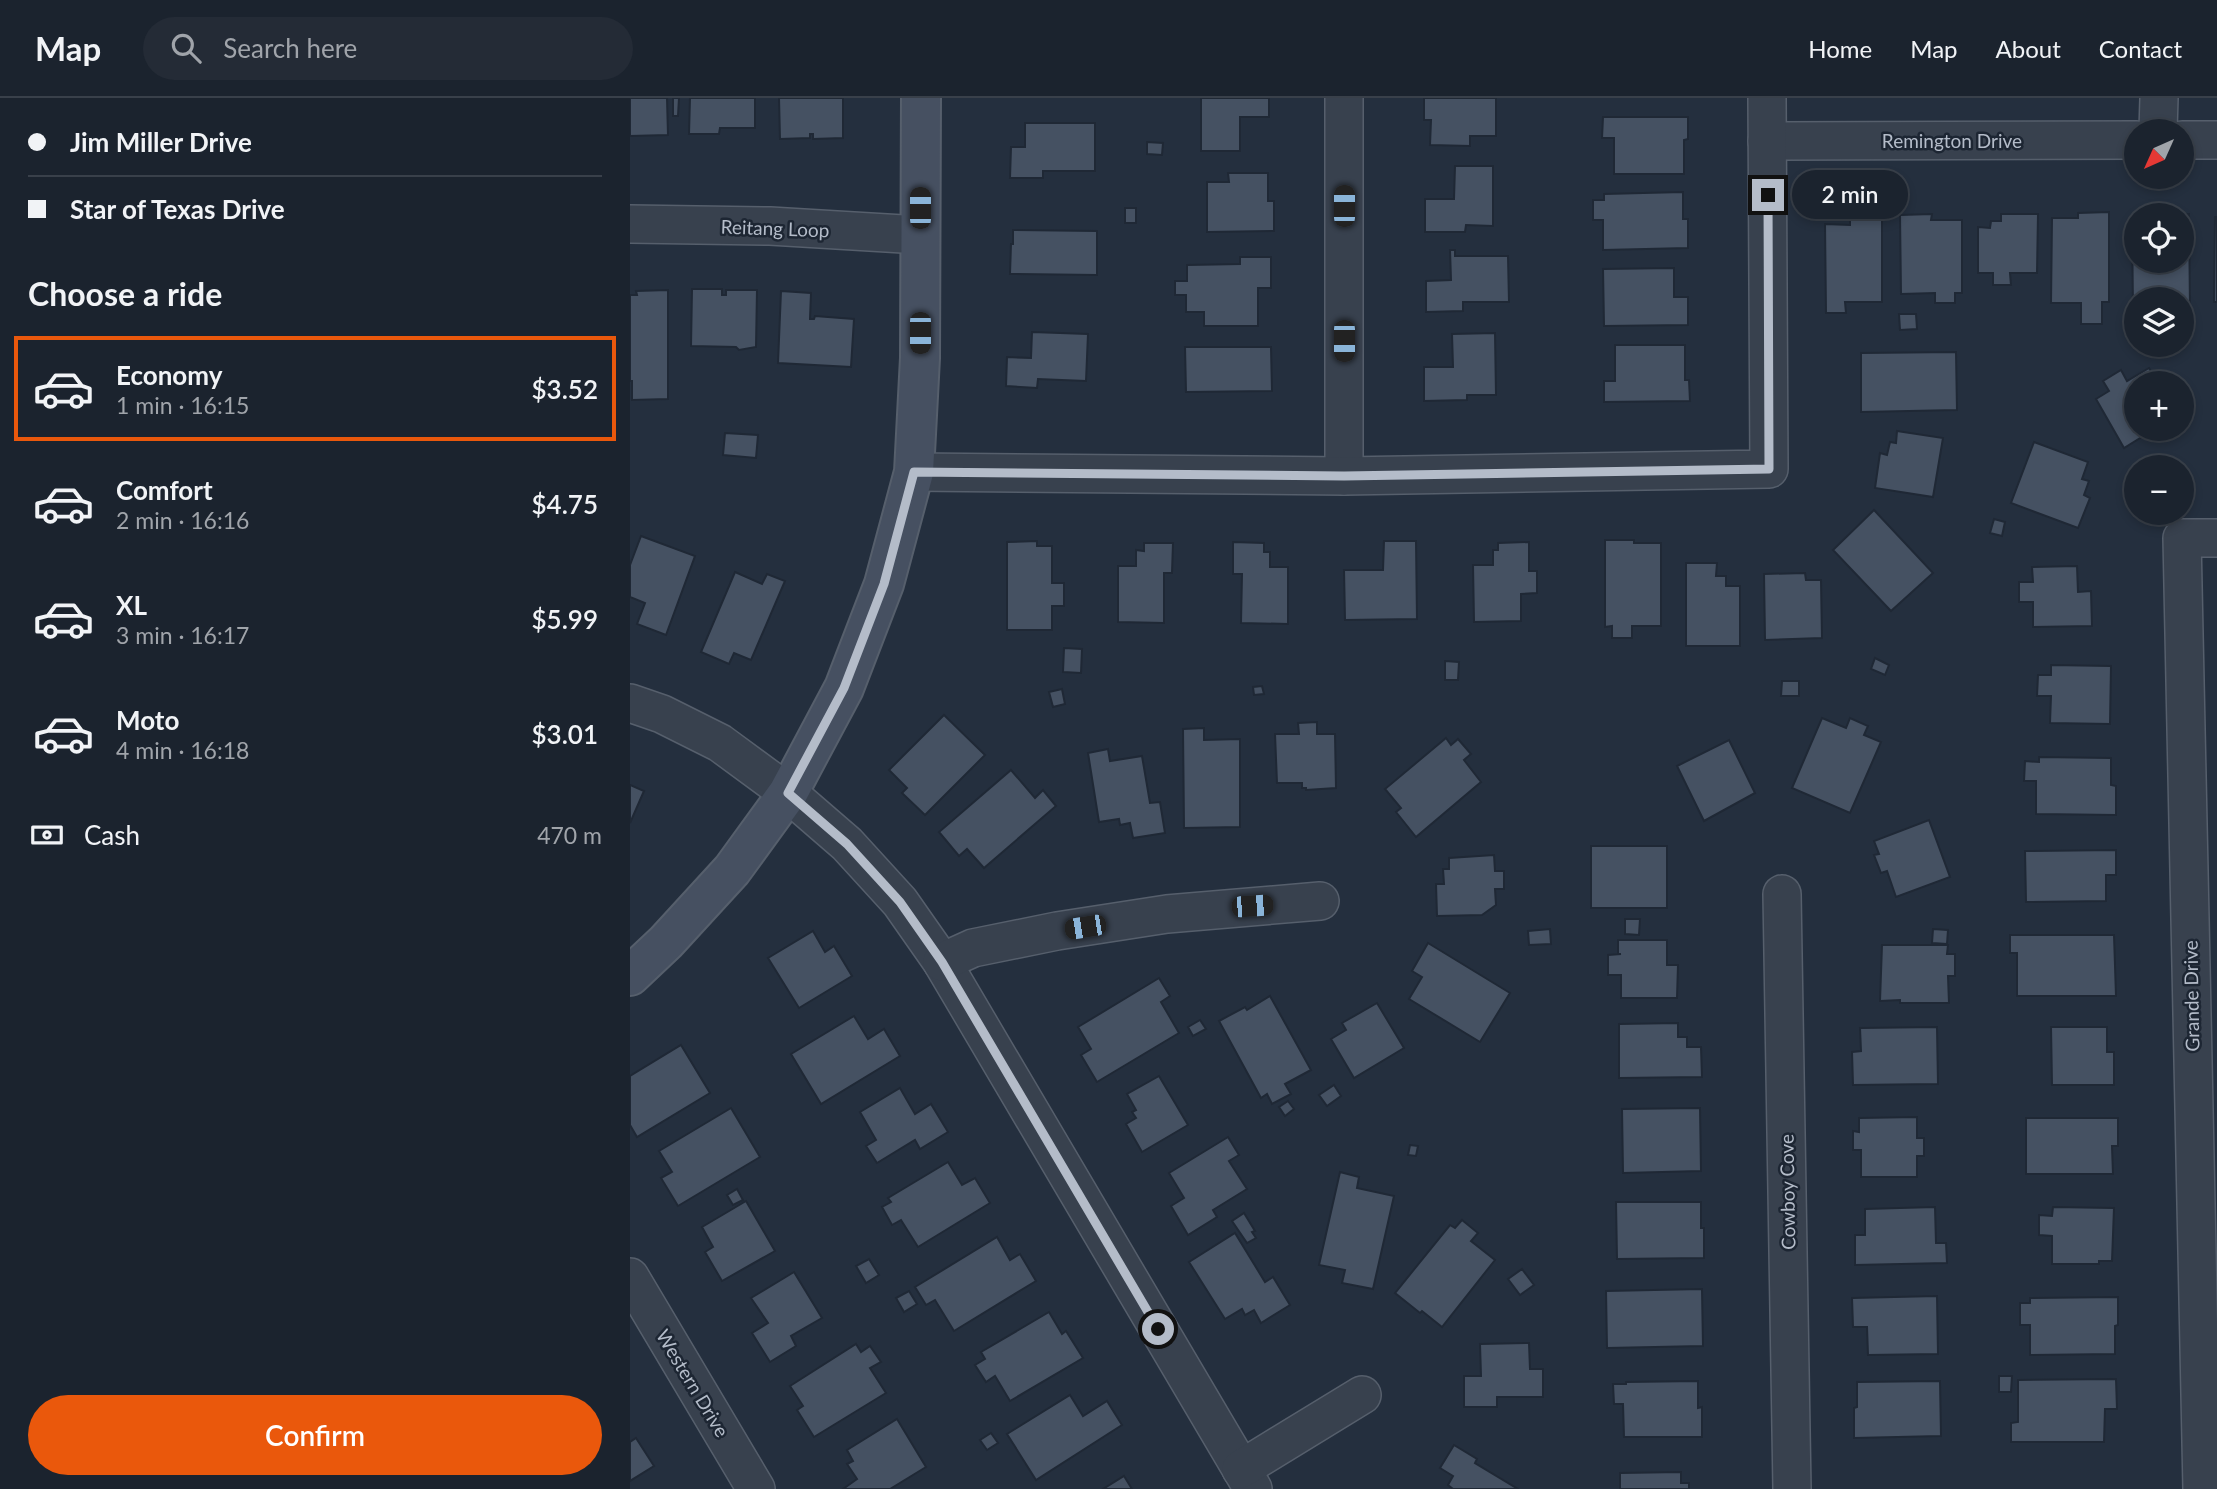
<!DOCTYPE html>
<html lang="en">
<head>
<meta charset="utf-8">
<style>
  body { margin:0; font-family:Lato,sans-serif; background:#242b36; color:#f1f3f6; height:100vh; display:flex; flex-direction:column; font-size:26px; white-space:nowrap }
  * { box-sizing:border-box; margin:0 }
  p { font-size:23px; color:#a0a4aa }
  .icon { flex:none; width:38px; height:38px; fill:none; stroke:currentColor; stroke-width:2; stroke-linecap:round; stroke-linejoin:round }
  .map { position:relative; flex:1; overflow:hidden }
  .panel { display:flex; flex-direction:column; background:#1b232e; width:630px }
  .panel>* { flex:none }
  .banner { display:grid; align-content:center; height:154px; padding:0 28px; background:#1b232e }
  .needle { width:46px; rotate:225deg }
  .controls { position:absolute; left:1494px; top:21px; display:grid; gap:14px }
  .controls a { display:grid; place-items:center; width:70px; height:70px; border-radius:50%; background:#1b232e; box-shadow:0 4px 10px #0003,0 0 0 2px #39404a; font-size:35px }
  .end { position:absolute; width:32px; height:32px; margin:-16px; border:9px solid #b4bcc9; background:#111; box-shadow:0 0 0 4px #111 }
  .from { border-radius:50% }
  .bubble { position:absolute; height:49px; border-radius:24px; background:#1b232e; box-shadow:0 4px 10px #0003,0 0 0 2px #39404a; font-size:23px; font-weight:600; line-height:49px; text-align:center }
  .car { position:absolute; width:21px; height:42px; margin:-21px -10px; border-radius:9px; box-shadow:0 0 5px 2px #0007; background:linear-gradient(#222 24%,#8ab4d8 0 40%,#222 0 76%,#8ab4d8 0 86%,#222 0) }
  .banner b { display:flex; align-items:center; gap:24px; height:66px; font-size:26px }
  .banner b+b { border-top:2px solid #39404a }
  .banner i { width:18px; height:18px; background:#f1f3f6 }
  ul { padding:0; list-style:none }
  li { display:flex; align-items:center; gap:21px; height:105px; margin:0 14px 10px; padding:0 14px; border:4px solid transparent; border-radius:0px }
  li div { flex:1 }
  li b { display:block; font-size:26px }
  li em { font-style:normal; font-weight:600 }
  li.current { border-color:#ea580c }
  li>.icon { width:63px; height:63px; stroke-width:1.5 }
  h2 { padding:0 28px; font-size:32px; line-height:84px }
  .pay { display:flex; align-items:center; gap:18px; height:77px; padding:0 28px; font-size:26px }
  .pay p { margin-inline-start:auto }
  .cta { display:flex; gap:14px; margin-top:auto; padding:14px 28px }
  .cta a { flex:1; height:80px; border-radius:42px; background:#ea580c; color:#fff; font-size:28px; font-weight:600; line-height:80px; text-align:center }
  header { display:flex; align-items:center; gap:42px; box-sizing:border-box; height:98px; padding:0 35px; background:#1b232e; border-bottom:2px solid #39404a }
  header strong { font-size:33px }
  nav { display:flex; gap:38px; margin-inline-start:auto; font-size:24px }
  .search { width:490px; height:63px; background:#242b36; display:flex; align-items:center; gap:18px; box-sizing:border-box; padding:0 24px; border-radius:38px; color:#a0a4aa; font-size:26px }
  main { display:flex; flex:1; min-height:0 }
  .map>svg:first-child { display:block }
</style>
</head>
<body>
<header>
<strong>Map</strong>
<div class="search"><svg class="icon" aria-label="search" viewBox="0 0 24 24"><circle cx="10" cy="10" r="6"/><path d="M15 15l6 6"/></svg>Search here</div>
<nav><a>Home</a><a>Map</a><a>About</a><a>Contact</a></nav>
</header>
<main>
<section class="panel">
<div class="banner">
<b><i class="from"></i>Jim Miller Drive</b>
<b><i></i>Star of Texas Drive</b>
</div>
<h2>Choose a ride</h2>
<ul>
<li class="current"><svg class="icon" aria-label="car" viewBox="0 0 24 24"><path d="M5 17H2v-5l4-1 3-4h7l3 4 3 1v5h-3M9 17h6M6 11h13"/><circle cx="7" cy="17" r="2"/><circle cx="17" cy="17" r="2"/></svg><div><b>Economy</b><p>1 min · 16:15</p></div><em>$3.52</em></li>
<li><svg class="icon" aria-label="car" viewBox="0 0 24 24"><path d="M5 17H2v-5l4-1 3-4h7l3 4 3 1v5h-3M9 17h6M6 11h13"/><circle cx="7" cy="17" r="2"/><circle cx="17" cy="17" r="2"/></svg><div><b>Comfort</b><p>2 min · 16:16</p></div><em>$4.75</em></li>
<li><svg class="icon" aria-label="car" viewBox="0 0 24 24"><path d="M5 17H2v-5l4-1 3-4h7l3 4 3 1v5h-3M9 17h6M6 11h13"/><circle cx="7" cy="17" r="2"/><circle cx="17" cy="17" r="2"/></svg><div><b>XL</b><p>3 min · 16:17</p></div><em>$5.99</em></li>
<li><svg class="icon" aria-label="car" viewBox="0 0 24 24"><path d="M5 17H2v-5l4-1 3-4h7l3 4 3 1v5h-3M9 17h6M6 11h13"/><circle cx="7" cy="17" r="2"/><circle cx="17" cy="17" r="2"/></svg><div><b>Moto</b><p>4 min · 16:18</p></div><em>$3.01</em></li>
</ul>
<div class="pay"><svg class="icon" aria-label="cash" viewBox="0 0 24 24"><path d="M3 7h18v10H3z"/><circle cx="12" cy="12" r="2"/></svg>Cash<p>470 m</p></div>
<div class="cta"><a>Confirm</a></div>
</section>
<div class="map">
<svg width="1587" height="1391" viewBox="0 0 1587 1391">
  <rect width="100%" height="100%" fill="#242f3e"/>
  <!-- building -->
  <g fill="#455162" stroke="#1f2835" stroke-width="2">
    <path d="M0,0H37L38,37L0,38Z"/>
    <path d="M43,0H49L48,18H43Z"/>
    <path d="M60,0H125V30H90L89,36H59Z"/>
    <path d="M149,0H213V40L183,41V36H180V40L150,41Z"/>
    <path d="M571,0H639V19H610V53H571Z"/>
    <path d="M794,0H866V38H840V48L800,47L801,22H794Z"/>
    <path d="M973,19H1058V41L1054,42V76H984V40H972Z"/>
    <path d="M395,25H465V73H413V80H380L381,49H395Z"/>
    <path d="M517,44L533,45L532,57L517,56Z"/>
    <path d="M825,68H863V128L836,127L835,134H795V101H824Z"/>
    <path d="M598,75H638V103H644V133L577,134V84H599Z"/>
    <path d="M1053,94V121H1058V150L973,152V122H963V102H974V96Z"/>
    <rect x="495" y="110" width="11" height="15"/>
    <path d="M1479,114V204H1472V226H1451V205H1421L1422,120H1448V115Z"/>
    <path d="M1220,115H1252V204H1215L1216,215H1196L1195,126L1220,127Z"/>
    <path d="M1302,116L1301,122H1332V195H1325V205H1305V195L1271,196L1270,117Z"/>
    <path d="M1371,116H1408L1407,175H1380L1381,187H1363V175H1348V129L1360,130L1361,123H1371Z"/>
    <path d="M1528,116H1559L1560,211L1552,212V201H1507V212H1503L1502,125H1507V163H1552V117Z"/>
    <path d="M1585,119H1587V204H1584Z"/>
    <path d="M383,132L467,133V177L380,176L381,146H383Z"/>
    <path d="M820,152H825V158H878L879,204H833V213L796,214V183L821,182Z"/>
    <path d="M610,159H641V190H628V228H574V214H556V197H545V183H557V167L610,166Z"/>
    <path d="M1044,170V199H1058V227L974,228L973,171Z"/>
    <path d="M62,191H92V197H96V192H127L126,249L109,252L106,249L61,248Z"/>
    <path d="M38,192V301L2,302V283H0V197H7L6,193Z"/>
    <path d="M151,193L181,195L180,221H184L185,218L224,221L221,269L148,265Z"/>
    <path d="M1269,216H1286L1287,231L1270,232Z"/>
    <path d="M402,234L458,236L456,283L408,281L407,290L376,288L377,259L401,260Z"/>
    <path d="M865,235L866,297H837V302L794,303V269H823L822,236Z"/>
    <path d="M985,247H1055V282H1059L1060,303L974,304V283H985Z"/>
    <path d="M555,249H641L642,293L556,294Z"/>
    <path d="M1326,254L1327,312L1231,314V255Z"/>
    <path d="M1519,270L1528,285H1507V331H1534L1526,336L1523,332L1494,350L1466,301L1479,293L1473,283L1491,272L1497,283Z"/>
    <path d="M1267,333L1313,340L1303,399L1245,390L1250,355L1257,357L1260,344L1266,345Z"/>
    <path d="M95,335L128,337L126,360L93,357Z"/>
    <path d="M1404,344L1458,364L1452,381L1459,383L1454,397L1460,400L1448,430L1381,405Z"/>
    <path d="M1244,412L1303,475L1261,513L1203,452Z"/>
    <path d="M1364,421L1375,424L1372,438L1360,435Z"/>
    <path d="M11,438L65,458L36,537L7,526L15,505L0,499V467Z"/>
    <path d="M975,442H1004V445H1031V528H1002V540H982V528L975,529Z"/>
    <path d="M407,443V448H422V485H434V508H422V532H377V444Z"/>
    <path d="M754,443H786L787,521L715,522L714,472H753Z"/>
    <path d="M603,444L634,445V454H640V469H658V526L611,525L612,476H603Z"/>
    <path d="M899,444V473H907V495L891,496V523L844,524L843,467H863V452H868V445Z"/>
    <path d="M514,445H543L542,475H534V525L488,524V468H506V452L514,453Z"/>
    <path d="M1056,465H1087L1086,478H1096V488H1110V548H1056Z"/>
    <path d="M1447,468L1448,494L1461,493L1462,528L1403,529V504H1389V484H1403L1402,469Z"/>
    <path d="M105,474L132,486L137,476L155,483L121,562L104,555L99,566L71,554Z"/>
    <path d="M1175,475L1176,482H1191L1192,540L1135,542L1134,476Z"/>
    <path d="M434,550L452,551L451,575L433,574Z"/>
    <path d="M1245,560L1259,567L1255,577L1241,571Z"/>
    <path d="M815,563L829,564L828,582H815Z"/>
    <path d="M1421,567L1481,568L1480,626L1420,625L1421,598H1407L1408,577H1421Z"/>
    <path d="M1152,583H1169V598H1151Z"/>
    <path d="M632,588L634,596L624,597L623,589Z"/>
    <path d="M432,591L435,606L423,609L419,594Z"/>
    <path d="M314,617L355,657L295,717L272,695L277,690L259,672Z"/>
    <path d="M1192,620L1216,630L1220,620L1238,628L1234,637L1251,644L1220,715L1162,690Z"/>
    <path d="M687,624V636H705L706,690L676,692V690H672V685H647L645,636H669L668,625Z"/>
    <path d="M574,630V642L610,641V729L554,730L553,631Z"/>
    <path d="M816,640L821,647L828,641L841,656L834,662L851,684L786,739L766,714L771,710L755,691Z"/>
    <path d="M1099,642L1125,695L1074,723L1047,668Z"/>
    <path d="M478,651L480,663L512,658L520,705L530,704L535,735L503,740L500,725L490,727L489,721L469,724L458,655Z"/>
    <path d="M1409,659L1481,660V687L1486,688V717L1406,716V683H1394L1395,663L1409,664Z"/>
    <path d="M381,672L405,700L413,692L426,708L354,770L337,751L329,758L309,734Z"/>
    <path d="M0,687L14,693L0,725Z"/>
    <path d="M1299,722L1320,779L1266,799L1257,773L1251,775L1244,757L1249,756L1244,743Z"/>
    <rect x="961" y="748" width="76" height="62"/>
    <path d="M1486,752V777H1476V803L1396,804L1395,753Z"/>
    <path d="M864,757L865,773H874V791H865L866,807L852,817L807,818L806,786H814L813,771H819V760Z"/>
    <path d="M995,821H1010L1009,837L995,836Z"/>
    <path d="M920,831L921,846L899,847L898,833Z"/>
    <path d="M1303,831L1318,832L1317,846L1302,845Z"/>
    <path d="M183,833L195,854L204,848L222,878L169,910L138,860Z"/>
    <path d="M1380,837H1484L1486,898H1387V855H1380Z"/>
    <path d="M988,842H1037V867H1048L1047,900H991V877H978V857L991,856H988Z"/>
    <path d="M798,845L880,895L850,944L779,901L792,879L782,873Z"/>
    <path d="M1252,847H1318L1317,856H1325V878H1318L1319,905H1270V902L1250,903Z"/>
    <path d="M529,880L540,898L531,904L549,935L467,984L451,957L461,951L448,929Z"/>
    <path d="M640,898L681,972L655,986L661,996L642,1006L637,996L631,1000L589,923L615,909L617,912Z"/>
    <path d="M747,905L774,950L724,980L701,941L716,932L712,925Z"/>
    <path d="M224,918L238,941L254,931L270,958L191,1006L161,956Z"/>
    <path d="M570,922L576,931L563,938L558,929Z"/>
    <path d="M1048,925V939H1057V949H1071L1072,979L989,980V926Z"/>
    <path d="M1307,929L1308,986L1223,987L1222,954L1231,953L1230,930Z"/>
    <path d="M1421,929H1477V954H1484V987H1422Z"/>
    <path d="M51,947L80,995L7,1039L0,1027V978Z"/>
    <path d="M529,978L558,1027L512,1054L496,1026L506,1020L502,1014L506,1012L497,996Z"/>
    <path d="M704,987L711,998L697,1008L689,997Z"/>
    <path d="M270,990L285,1016L301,1006L318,1034L290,1051L285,1042L247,1065L236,1048L246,1042L230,1014Z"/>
    <path d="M658,1003L664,1011L655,1018L649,1009Z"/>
    <path d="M101,1010L130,1059L48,1108L31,1080L42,1074L29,1053Z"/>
    <path d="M1070,1010L1071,1073L993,1075L992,1011Z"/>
    <path d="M1287,1019V1040H1294V1058H1287V1079H1231V1052H1223V1033L1229,1034V1020Z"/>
    <path d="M1396,1020H1488V1048H1482L1483,1076H1396Z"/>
    <path d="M598,1039L609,1057L599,1063L617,1091L583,1112L587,1119L558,1137L541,1108L554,1100L539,1075Z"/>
    <path d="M780,1047L788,1048L786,1058L778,1057Z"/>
    <path d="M318,1064L332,1087L345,1080L360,1105L288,1149L271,1122L262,1127L252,1109L261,1104L258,1100Z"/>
    <path d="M710,1074L729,1079L727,1090L764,1098L743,1191L712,1185L715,1172L689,1167Z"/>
    <path d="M107,1091L113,1102L103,1107L97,1097Z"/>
    <path d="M116,1103L145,1153L92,1183L75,1154L83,1149L72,1129Z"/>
    <path d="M986,1104H1071V1130H1074V1160L987,1161Z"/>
    <path d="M1305,1109L1306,1145H1316L1317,1165L1225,1167V1137H1235V1111Z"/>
    <path d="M1423,1109L1484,1110L1482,1163H1469V1166H1422V1138L1409,1137V1117L1422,1118Z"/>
    <path d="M614,1115L625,1133L622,1134L626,1140L617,1145L602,1123Z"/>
    <path d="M832,1122L848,1135L841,1143L865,1162L812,1229L792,1213L790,1215L765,1195L820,1127L825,1130Z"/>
    <path d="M605,1135L635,1184L643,1179L660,1207L631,1225L624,1212L615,1217L612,1211L595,1221L559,1164Z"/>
    <path d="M367,1139L380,1162L390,1156L406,1183L324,1233L305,1202L296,1207L285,1189Z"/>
    <path d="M239,1161L249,1177L236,1185L226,1168Z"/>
    <path d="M892,1171L904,1187L890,1197L878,1181Z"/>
    <path d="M164,1174L192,1220L161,1238L166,1248L140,1264L122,1235L138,1225L121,1200Z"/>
    <path d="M1072,1191L1073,1248L977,1250L976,1193Z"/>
    <path d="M279,1193L287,1206L274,1214L266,1200Z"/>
    <path d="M1307,1198L1308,1256L1238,1257L1237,1229H1223L1222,1200Z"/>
    <path d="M1488,1199V1227L1485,1228V1256L1400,1257V1227H1390V1205H1400V1200Z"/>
    <path d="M419,1214L432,1236L436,1233L453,1260L380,1303L365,1278L356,1284L345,1267L355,1261L351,1254Z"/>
    <path d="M899,1245L900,1271H913V1299H867V1309H834V1278H851L850,1246Z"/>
    <path d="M226,1246L231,1254L240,1248L251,1264L240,1270L256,1295L184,1339L167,1312L173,1308L160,1288Z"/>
    <path d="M1369,1278H1382L1381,1294H1369Z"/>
    <path d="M1486,1281L1487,1311H1475L1474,1344H1381V1325L1388,1324V1282Z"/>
    <path d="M1068,1283V1310L1072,1309V1339H994L993,1306H984L983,1286H996V1284Z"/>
    <path d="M1310,1283L1311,1338L1224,1340V1310L1227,1309V1284Z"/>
    <path d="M440,1297L453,1318L477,1303L492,1327L406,1382L377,1336Z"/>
    <path d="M267,1321L296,1369L260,1391H213L227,1381L217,1366L223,1363L217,1352Z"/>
    <path d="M361,1335L368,1345L357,1352L350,1342Z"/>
    <path d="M6,1340L24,1368L0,1383V1344Z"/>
    <path d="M824,1347L847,1361L845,1365L888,1391H823L818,1387L823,1378L810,1370Z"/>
    <path d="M1051,1374V1385H1059V1391H990V1375Z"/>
    <path d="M494,1378L502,1391H473Z"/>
  </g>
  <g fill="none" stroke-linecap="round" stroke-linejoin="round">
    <defs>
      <g id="street">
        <path d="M714,0V378"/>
        <path d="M1528,33L1529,0"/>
        <path d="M1552,42H1587"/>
        <path d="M1137,43L1507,42"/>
        <path d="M0,126L140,128L290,137"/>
        <path d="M284,374L714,378L1139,371L1137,0"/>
        <path d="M0,605L32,616L90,645L158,695L217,746L270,804L312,864L384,986L623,1391"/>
        <path d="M1152,796L1162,1391"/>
        <path d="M312,864L343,850L427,833L537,816L690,803"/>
        <path d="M0,1179L126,1391"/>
        <path d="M611,1371L732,1297"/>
        <path d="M1572,1391L1552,440H1587"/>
      </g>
      <path id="secondary" d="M0,878L36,844L102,772L158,695L214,590L254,486L284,374L290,260L291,0"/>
    </defs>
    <!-- street casing -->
    <use href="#street" stroke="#565f6c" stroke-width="40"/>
    <!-- secondary casing -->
    <use href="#secondary" stroke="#565f6c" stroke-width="42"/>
    <!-- street -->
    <use href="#street" stroke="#38414e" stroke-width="37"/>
    <!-- secondary -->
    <use href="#secondary" stroke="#465061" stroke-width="38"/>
  </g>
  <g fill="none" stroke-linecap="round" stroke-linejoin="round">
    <!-- route -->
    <path stroke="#b4bcc9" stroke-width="9" d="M528,1231L312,864L270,804L217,746L158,695L214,590L254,486L284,374L714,378L1139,371L1138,97"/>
  </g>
  <g text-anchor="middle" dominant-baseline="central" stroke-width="5" stroke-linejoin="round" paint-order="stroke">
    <!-- street labels -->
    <g font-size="19" fill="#b4bcc9" stroke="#1d2633">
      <text x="1322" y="42">Remington Drive</text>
      <text transform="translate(145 130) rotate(2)">Reitang Loop</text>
      <text transform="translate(1561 898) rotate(-91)">Grande Drive</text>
      <text transform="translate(1157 1094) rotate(-91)">Cowboy Cove</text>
      <text transform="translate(63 1285) rotate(59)">Western Drive</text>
    </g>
  </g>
</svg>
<div class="controls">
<a><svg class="needle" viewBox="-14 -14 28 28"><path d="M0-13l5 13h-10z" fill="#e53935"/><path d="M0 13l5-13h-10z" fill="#a0a4aa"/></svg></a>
<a><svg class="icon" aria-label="locate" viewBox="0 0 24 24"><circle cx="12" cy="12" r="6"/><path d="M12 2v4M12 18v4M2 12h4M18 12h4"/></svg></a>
<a><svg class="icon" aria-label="layers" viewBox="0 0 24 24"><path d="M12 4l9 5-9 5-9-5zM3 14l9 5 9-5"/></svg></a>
<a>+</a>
<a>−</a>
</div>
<i class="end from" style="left:528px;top:1231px"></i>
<i class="end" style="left:1138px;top:97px"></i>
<div class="bubble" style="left:1162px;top:72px;width:116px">2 min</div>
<i class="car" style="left:714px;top:108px;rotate:0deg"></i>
<i class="car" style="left:290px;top:110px;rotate:0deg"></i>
<i class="car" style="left:290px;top:235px;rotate:180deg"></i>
<i class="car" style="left:714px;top:243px;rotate:180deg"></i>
<i class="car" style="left:622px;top:808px;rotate:86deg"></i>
<i class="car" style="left:455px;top:829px;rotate:261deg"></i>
</div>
</main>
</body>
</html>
